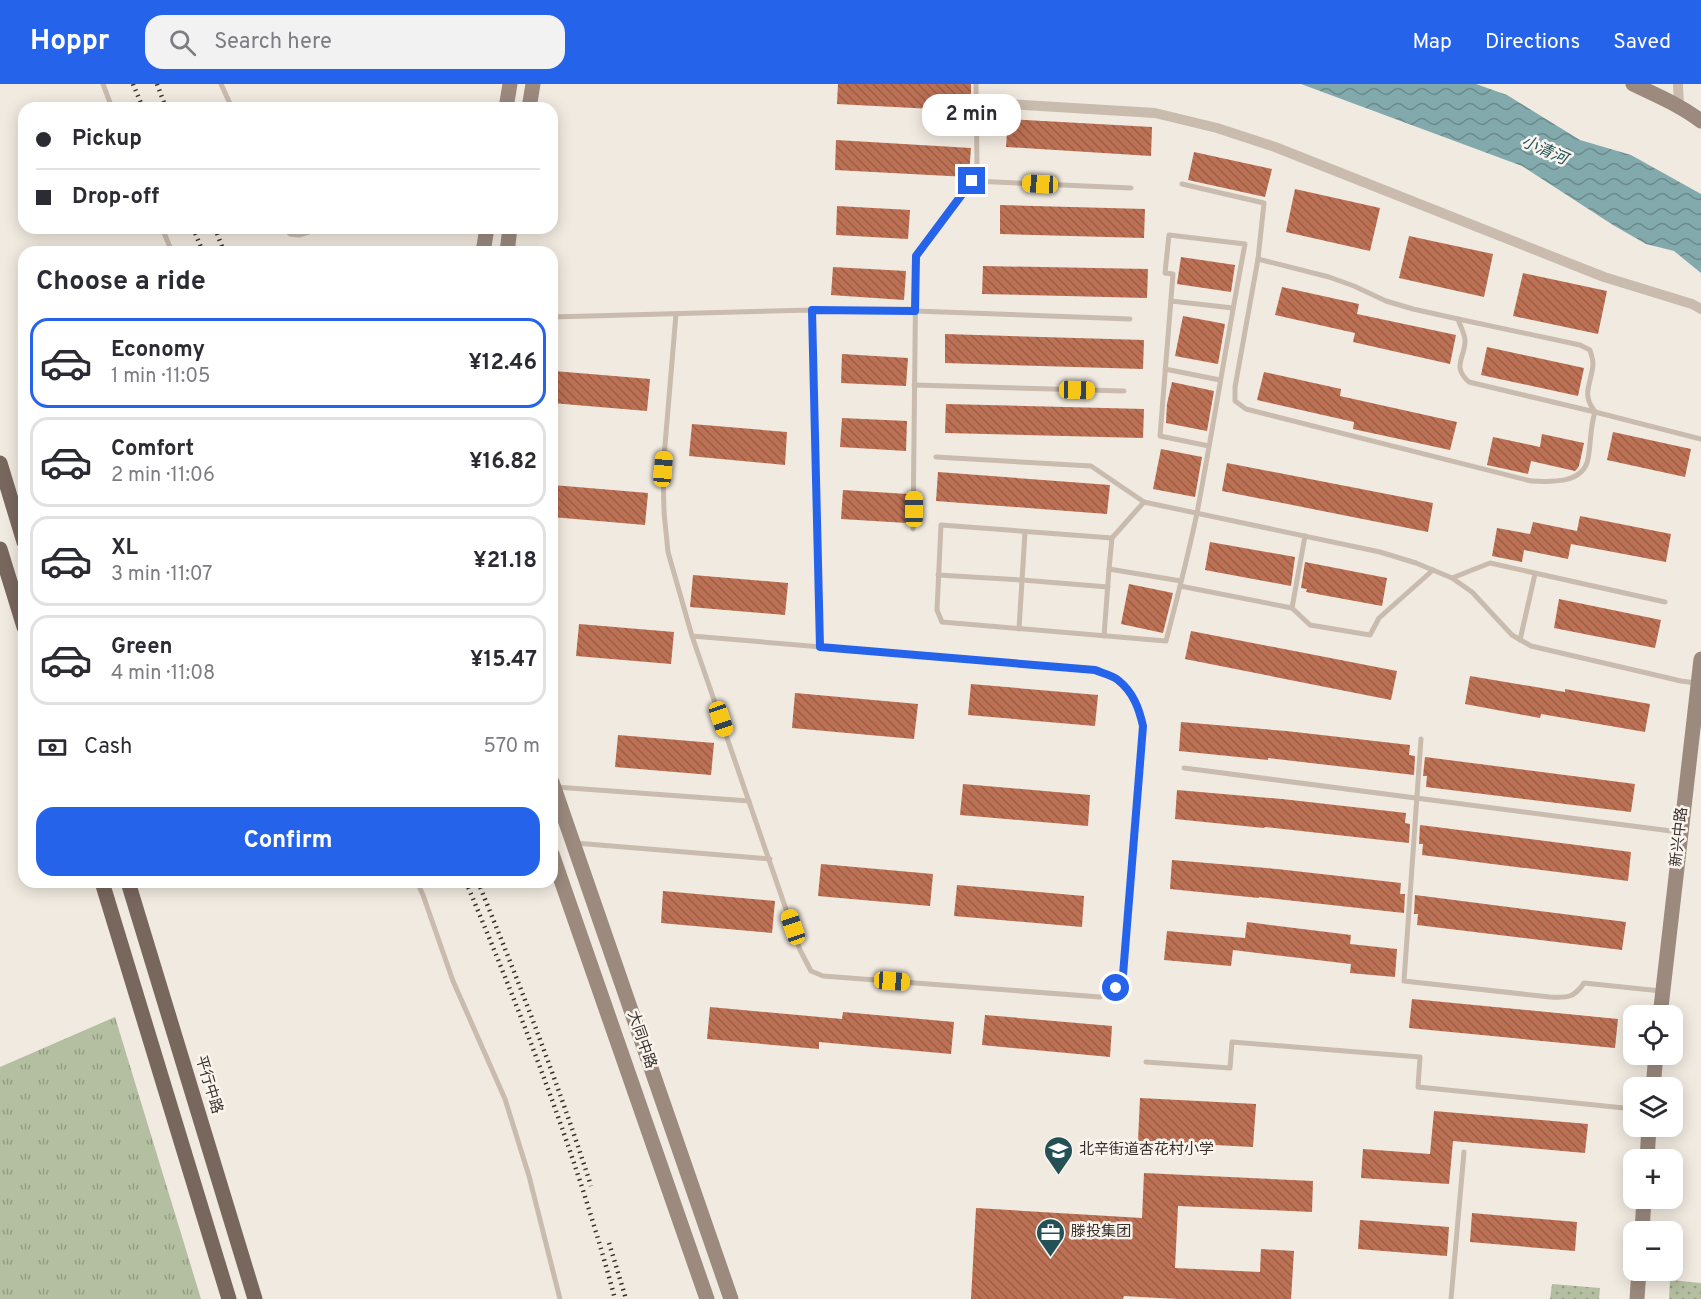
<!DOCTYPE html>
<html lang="en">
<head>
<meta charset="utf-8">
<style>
  body { margin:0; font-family:Overpass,"Noto Sans SC",sans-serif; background:#f2f2f3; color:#2b2b33; height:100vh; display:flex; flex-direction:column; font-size:22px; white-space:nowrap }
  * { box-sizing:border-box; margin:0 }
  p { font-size:20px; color:#7c7c81 }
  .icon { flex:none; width:33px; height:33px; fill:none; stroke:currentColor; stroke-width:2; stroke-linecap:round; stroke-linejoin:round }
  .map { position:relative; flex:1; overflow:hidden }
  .drawer { position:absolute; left:18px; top:162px; width:540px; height:642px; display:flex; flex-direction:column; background:#fff; border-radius:18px; box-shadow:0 3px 15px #0003 }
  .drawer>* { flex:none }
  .hud { position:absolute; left:18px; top:18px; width:540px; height:132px; border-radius:18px; box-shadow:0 3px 15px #0003; display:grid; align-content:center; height:132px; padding:0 18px; background:#fff }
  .tools { position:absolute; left:1623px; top:921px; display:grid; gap:12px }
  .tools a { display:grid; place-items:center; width:60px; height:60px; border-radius:12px; background:#fff; box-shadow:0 3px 15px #0003; font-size:30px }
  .end { position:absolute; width:27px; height:27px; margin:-14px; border:8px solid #2563eb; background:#fff; box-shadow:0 0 0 3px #fff }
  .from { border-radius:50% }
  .bubble { position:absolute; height:42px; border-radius:18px; background:#fff; box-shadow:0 3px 15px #0003; font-size:20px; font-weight:700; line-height:42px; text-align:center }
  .car { position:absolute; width:18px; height:36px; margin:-18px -9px; border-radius:8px; box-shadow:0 0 4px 2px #0007; background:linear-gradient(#f5c518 24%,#345 0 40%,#f5c518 0 76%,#345 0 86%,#f5c518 0) }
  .hud b { display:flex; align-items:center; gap:21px; height:57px; font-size:22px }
  .hud b+b { border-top:2px solid #e1e1e2 }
  .hud i { width:15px; height:15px; background:#2b2b33 }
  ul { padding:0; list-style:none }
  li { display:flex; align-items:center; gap:18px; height:90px; margin:0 12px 9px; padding:0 6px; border:3px solid #e1e1e2; border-radius:18px }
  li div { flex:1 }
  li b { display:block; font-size:22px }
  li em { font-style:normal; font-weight:700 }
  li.selected { border-color:#2563eb }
  li>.icon { width:54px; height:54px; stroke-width:1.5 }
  h2 { padding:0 18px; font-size:27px; line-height:72px }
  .pay { display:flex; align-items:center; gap:15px; height:66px; padding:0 18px; font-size:22px }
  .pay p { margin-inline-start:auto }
  .cta { display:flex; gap:12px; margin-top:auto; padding:12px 18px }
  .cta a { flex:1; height:69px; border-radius:18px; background:#2563eb; color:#fff; font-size:24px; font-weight:700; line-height:69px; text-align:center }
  header { display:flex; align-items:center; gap:36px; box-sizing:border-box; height:84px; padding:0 30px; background:#2563eb; color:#fff }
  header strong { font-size:28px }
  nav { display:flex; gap:33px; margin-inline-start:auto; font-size:21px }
  .search { width:420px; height:54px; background:#f2f2f3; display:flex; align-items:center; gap:15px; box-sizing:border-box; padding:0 21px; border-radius:18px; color:#7c7c81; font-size:22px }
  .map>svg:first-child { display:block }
</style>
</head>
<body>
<header>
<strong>Hoppr</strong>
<div class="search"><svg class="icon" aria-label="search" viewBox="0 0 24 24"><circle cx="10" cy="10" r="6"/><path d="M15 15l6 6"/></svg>Search here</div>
<nav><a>Map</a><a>Directions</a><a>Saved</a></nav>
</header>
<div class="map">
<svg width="1701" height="1215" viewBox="0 0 1701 1215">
  <defs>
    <pattern id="grass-dots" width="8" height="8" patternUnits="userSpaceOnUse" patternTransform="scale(1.5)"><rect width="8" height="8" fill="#b4bfa1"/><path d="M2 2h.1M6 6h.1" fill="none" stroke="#939c83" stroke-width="1.8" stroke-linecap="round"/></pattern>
    <pattern id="park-tufts" width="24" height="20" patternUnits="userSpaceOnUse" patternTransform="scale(1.5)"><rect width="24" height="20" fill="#b4bfa1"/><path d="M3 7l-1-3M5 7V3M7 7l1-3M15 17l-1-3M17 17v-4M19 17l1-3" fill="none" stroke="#939c83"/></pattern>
    <pattern id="water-waves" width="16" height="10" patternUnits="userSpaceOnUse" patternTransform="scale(1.5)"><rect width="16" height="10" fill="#82a9ac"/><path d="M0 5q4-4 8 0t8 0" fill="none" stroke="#6b8a8c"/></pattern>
    <pattern id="building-back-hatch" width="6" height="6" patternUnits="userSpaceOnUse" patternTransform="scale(1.5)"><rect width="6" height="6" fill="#bc7154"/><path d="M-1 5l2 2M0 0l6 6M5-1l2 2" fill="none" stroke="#9a5d46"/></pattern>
  </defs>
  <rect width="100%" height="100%" fill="#f1eae0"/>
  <!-- grass -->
  <g fill="url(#grass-dots)">
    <path d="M1670,1196L1701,1199V1215H1669Z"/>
    <path d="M1552,1200L1600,1204L1599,1215H1550Z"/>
  </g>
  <!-- park -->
  <path fill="url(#park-tufts)" d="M115,933L201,1215H0V983Z"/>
  <!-- water -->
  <path fill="url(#water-waves)" d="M1301,0H1476L1507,11L1580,56L1631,71L1701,110V189L1674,167L1646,160L1613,141L1522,82Z"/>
  <!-- building -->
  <g fill="url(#building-back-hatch)">
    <path d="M838,0H971V12L969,18L971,27L837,20Z"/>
    <path d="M1008,35L1152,43L1151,72L1006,63Z"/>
    <path d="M836,56L971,64L969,90L968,93L835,86Z"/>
    <path d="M1194,68L1272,85L1265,113L1188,96Z"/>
    <path d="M1295,105L1380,124L1370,167L1286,148Z"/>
    <path d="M1000,121L1145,125L1144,154L1000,150Z"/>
    <path d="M837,122L910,126L908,155L836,151Z"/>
    <path d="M1409,152L1493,170L1484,213L1399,194Z"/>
    <path d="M1181,173L1235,181L1231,208L1177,200Z"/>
    <path d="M983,182L1148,185L1147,214L982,210Z"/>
    <path d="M833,183L906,187L904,216L831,211Z"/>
    <path d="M1523,189L1607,207L1598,250L1513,232Z"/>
    <path d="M1282,203L1359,220L1357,230L1456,251L1450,280L1353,258L1355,249L1275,231Z"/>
    <path d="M1183,232L1225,240L1218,280L1175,272Z"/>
    <path d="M945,250L1144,256L1143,285L945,279Z"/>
    <path d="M1487,263L1584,284L1578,312L1481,291Z"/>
    <path d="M842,270L908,274L906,302L841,299Z"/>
    <path d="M554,287L650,295L647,327L552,319Z"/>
    <path d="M1264,288L1341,305L1340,312L1457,338L1450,366L1353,345L1354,338L1257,316Z"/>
    <path d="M1172,298L1214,307L1207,347L1166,339L1167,320Z"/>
    <path d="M946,320L1144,325L1143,354L945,349Z"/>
    <path d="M842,334L907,337L906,367L840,363Z"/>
    <path d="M692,340L787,348L785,381L689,372Z"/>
    <path d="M1613,348L1691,365L1685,393L1607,376Z"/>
    <path d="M1542,350L1584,359L1579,382L1577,385L1575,387L1531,377L1528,390L1487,381L1493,353L1540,363Z"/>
    <path d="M1161,365L1202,373L1195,413L1153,405Z"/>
    <path d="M1227,379L1433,419L1428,448L1222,407Z"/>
    <path d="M938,388L1110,401L1107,430L936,417Z"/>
    <path d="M553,401L648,409L645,441L552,433Z"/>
    <path d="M843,406L908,410L907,439L841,435Z"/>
    <path d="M1580,432L1671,450L1666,478L1571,460L1568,475L1524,466L1522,478L1492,472L1497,444L1530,450L1533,438L1577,447Z"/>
    <path d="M1210,458L1295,473L1291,502L1205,486Z"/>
    <path d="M1305,478L1387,494L1382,522L1306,508L1307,505L1301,504Z"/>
    <path d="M693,491L788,499L785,531L690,523Z"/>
    <path d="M1129,500L1173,509L1163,549L1121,540Z"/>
    <path d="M1559,515L1661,536L1655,564L1554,544Z"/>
    <path d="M579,540L674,548L671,580L576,572Z"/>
    <path d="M1191,547L1397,587L1391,616L1185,575Z"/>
    <path d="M1470,592L1565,608V605L1650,620L1645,648L1541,630L1540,634L1465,620Z"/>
    <path d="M971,600L1098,611L1095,642L968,631Z"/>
    <path d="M795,609L918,620L914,655L792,644Z"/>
    <path d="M1181,638L1286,647L1410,661L1409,671L1415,672L1414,691L1268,674V676L1179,667Z"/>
    <path d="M618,651L714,659L711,691L615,683Z"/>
    <path d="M1425,673L1635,700L1631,728L1426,703L1427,692H1423Z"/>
    <path d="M963,700L1090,711L1088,742L960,731Z"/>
    <path d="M1177,706L1282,715L1406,729L1405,739L1410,740L1409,759L1265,743L1264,744L1175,735Z"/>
    <path d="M1420,741L1631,768L1628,797L1422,771L1423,760H1419Z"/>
    <path d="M1172,776L1277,785L1401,799L1400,810H1405L1404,829L1259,813V814L1170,805Z"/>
    <path d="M821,780L933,790L930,822L818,812Z"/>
    <path d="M957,801L1084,812L1082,843L954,832Z"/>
    <path d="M663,807L775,817L772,849L661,839Z"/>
    <path d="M1415,811L1626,838L1622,866L1417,841L1418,830H1414Z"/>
    <path d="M1247,838L1351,851L1350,860L1397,865L1395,893L1350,889L1351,880L1233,866L1231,882L1164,876L1167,847L1245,854Z"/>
    <path d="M1412,915L1618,935L1615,964L1409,944Z"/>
    <path d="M710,923L842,935L843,928L954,938L951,970L819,958V965L707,955Z"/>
    <path d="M985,931L1112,942L1110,973L982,961Z"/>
    <path d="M1140,1014L1256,1020L1253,1063L1138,1057Z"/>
    <path d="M1434,1027L1588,1040L1585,1069L1453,1057L1449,1100L1361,1094L1363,1065L1430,1070Z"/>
    <path d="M1144,1089L1313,1097L1312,1128L1178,1122L1175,1184L1260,1188L1261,1165L1294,1167L1291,1215H1178L1124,1212L1123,1215H971L976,1124L1142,1134Z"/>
    <path d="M1472,1129L1577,1138L1575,1167L1470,1158Z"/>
    <path d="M1360,1136L1449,1143L1447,1172L1358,1165Z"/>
  </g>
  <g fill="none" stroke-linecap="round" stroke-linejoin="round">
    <!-- lane -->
    <g stroke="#c9bbad" stroke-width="5">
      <path d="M103,0L112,24"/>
      <path d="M221,0L232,24"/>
      <path d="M972,97L1131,104"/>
      <path d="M1182,100L1264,119L1258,175"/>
      <path d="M162,144L172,168"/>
      <path d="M285,144L290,150L299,151L322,144"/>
      <path d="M1171,217L1233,224"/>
      <path d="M812,226L820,563"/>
      <path d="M676,230L663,385L664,428L668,468L692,552L800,866L811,887L823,892L1100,913L1116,904L1123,891L1143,642C1139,624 1133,608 1118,596C1112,591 1102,589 1095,586L692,552"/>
      <path d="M552,233L812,226L915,227L1130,235"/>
      <path d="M1458,235L1580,261L1590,266C1591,270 1593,275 1593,280C1592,298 1581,310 1594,326"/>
      <path d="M1165,285L1220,296"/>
      <path d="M914,301L1124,307"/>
      <path d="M1595,328C1590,343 1591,359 1588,375C1583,400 1551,398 1531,397L1246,325L1235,317V303L1258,175L1329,193L1354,202L1386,217L1413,225L1458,235C1460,242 1466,252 1465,258C1464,275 1452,283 1469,298L1595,328L1701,355"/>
      <path d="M936,373L1091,382L1144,418L1380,468L1416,479L1452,494L1472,508L1512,551L1531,562L1681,597L1696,599"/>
      <path d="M1144,418L1112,454L1109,485L1181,497"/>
      <path d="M913,445L916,172L972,97L977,82L976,0"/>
      <path d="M1112,454L941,441L937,526L942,538L1166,557C1177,515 1188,472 1197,429C1214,339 1228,249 1245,160L1169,151L1165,189L1173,190L1160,352L1209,362"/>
      <path d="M938,491L1022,496L1108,503"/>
      <path d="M1452,494L1490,479L1665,518"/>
      <path d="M1180,502L1292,524L1310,541L1370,551L1379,534L1433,486"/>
      <path d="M1292,524L1305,452"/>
      <path d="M1019,545L1025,448"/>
      <path d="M1104,552L1109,485"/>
      <path d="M1520,556L1535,490"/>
      <path d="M1421,655L1404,897L1550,913C1567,914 1574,914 1584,899L1661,907"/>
      <path d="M1184,684L1679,748"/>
      <path d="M556,703L749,717"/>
      <path d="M575,759L770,775"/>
      <path d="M417,798L423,811L453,897L505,1015L529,1092L560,1215"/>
      <path d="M1146,978L1230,984L1232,958L1420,973L1418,1003L1634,1025"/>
      <path d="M1451,1215L1464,1068"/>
    </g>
    <!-- street -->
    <g stroke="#c9bbad" stroke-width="10">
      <path d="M1678,0L1679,23"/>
      <path d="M976,18L1155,29L1217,44L1275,63L1604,193L1692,220L1701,225"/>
    </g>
    <!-- secondary -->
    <g stroke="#9c8a7e" stroke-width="15">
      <path d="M1633,0C1656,11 1680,21 1701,37"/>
      <path d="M506,24L510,0"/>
      <path d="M529,24L533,0"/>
      <path d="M483,168L487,144"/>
      <path d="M507,168L510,144"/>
      <path d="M552,698L731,1215"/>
      <path d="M552,770L707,1215"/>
      <path d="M1660,932L1701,575"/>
      <path d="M1653,1004L1656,970"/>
      <path d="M1647,1076L1649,1042"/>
      <path d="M1642,1148L1644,1114"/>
      <path d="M1637,1215L1639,1186"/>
    </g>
    <!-- primary -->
    <g stroke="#78675d" stroke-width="15">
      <path d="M0,379L24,458"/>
      <path d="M0,465L24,543"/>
      <path d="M102,798L229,1215"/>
      <path d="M128,798L255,1215"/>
    </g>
    <!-- rail -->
    <g stroke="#382f2b" stroke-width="4.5" stroke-dasharray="1.5 4.5" stroke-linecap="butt">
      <path d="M133,0L143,24"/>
      <path d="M157,0L166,24"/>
      <path d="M193,144L203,168"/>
      <path d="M215,144L224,168"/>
      <path d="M466,798C523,934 577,1072 615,1215"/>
      <path d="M478,798C519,898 558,999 591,1102"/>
      <path d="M609,1159L626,1215"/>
    </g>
  </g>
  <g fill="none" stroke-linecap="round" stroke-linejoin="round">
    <!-- route -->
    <path stroke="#2563eb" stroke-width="8" d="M972,97L916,172L915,227L812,226L820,563L1095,586C1102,589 1112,591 1118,596C1133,608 1139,624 1143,642L1123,891L1116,904"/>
  </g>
  <!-- icons -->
  <defs>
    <symbol id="school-pin" viewBox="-11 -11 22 30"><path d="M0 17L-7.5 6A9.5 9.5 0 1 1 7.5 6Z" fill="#245156" stroke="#f9f4ed"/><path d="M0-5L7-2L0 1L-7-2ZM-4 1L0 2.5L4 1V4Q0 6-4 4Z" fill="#fff"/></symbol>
    <symbol id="office-pin" viewBox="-11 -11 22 30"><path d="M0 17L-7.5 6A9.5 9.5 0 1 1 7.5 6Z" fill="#245156" stroke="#f9f4ed"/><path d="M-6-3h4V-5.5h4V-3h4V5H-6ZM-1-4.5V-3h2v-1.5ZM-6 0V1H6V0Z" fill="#fff"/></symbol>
  </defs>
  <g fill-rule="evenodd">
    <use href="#school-pin" x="1042" y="1050" width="33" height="45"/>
    <use href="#office-pin" x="1034" y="1132" width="33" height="45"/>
  </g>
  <g text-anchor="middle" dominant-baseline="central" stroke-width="5" stroke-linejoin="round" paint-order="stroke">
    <!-- street labels -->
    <g font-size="15" fill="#382f2b" stroke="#f9f4ed">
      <text transform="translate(1680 753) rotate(-84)">新兴中路</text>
      <text transform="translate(641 956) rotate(71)">大同中路</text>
      <text transform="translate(208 1001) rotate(73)">平行中路</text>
    </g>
    <!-- poi labels -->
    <g font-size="15" fill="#382f2b" stroke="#f9f4ed" text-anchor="start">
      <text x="1079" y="1066">北辛街道杏花村小学</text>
      <text x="1071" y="1148">滕投集团</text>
    </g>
    <!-- water labels -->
    <g font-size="16" font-style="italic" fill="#245156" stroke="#f9f4ed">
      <text transform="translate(1544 67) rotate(24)">小清河</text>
    </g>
  </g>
</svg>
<div class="tools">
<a><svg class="icon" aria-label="locate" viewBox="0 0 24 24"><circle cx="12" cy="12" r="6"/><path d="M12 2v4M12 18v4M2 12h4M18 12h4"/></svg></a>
<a><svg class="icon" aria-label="layers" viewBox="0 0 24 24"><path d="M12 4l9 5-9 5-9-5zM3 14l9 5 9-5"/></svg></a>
<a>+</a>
<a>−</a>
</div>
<i class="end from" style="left:1116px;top:904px"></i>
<i class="end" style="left:972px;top:97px"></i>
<div class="bubble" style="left:922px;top:10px;width:99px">2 min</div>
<i class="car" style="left:1040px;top:100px;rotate:273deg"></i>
<i class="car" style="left:1077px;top:306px;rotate:91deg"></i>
<i class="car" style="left:663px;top:385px;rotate:5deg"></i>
<i class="car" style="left:914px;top:425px;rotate:0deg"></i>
<i class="car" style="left:721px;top:635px;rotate:161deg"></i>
<i class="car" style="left:793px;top:843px;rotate:341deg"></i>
<i class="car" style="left:892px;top:897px;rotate:94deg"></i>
<div class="hud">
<b><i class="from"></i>Pickup</b>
<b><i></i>Drop-off</b>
</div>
<section class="drawer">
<h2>Choose a ride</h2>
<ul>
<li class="selected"><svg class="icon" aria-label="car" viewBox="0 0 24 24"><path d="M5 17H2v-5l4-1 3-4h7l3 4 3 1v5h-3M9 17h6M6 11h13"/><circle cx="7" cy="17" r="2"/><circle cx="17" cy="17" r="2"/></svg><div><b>Economy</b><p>1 min · 11:05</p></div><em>¥12.46</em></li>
<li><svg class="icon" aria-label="car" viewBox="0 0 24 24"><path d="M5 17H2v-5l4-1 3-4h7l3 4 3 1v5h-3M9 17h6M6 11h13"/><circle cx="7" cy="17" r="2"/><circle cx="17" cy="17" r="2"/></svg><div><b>Comfort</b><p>2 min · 11:06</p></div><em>¥16.82</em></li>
<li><svg class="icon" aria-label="car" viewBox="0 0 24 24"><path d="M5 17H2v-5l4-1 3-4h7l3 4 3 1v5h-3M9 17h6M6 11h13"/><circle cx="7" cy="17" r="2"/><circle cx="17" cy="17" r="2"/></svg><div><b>XL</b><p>3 min · 11:07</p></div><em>¥21.18</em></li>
<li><svg class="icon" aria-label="car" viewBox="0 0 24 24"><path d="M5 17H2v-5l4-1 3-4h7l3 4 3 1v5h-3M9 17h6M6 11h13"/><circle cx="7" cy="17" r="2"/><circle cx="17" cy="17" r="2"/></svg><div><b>Green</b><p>4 min · 11:08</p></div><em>¥15.47</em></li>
</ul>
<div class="pay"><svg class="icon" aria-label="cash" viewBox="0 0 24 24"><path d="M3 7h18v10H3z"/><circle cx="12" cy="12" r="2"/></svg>Cash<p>570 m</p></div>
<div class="cta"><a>Confirm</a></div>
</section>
</div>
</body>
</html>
